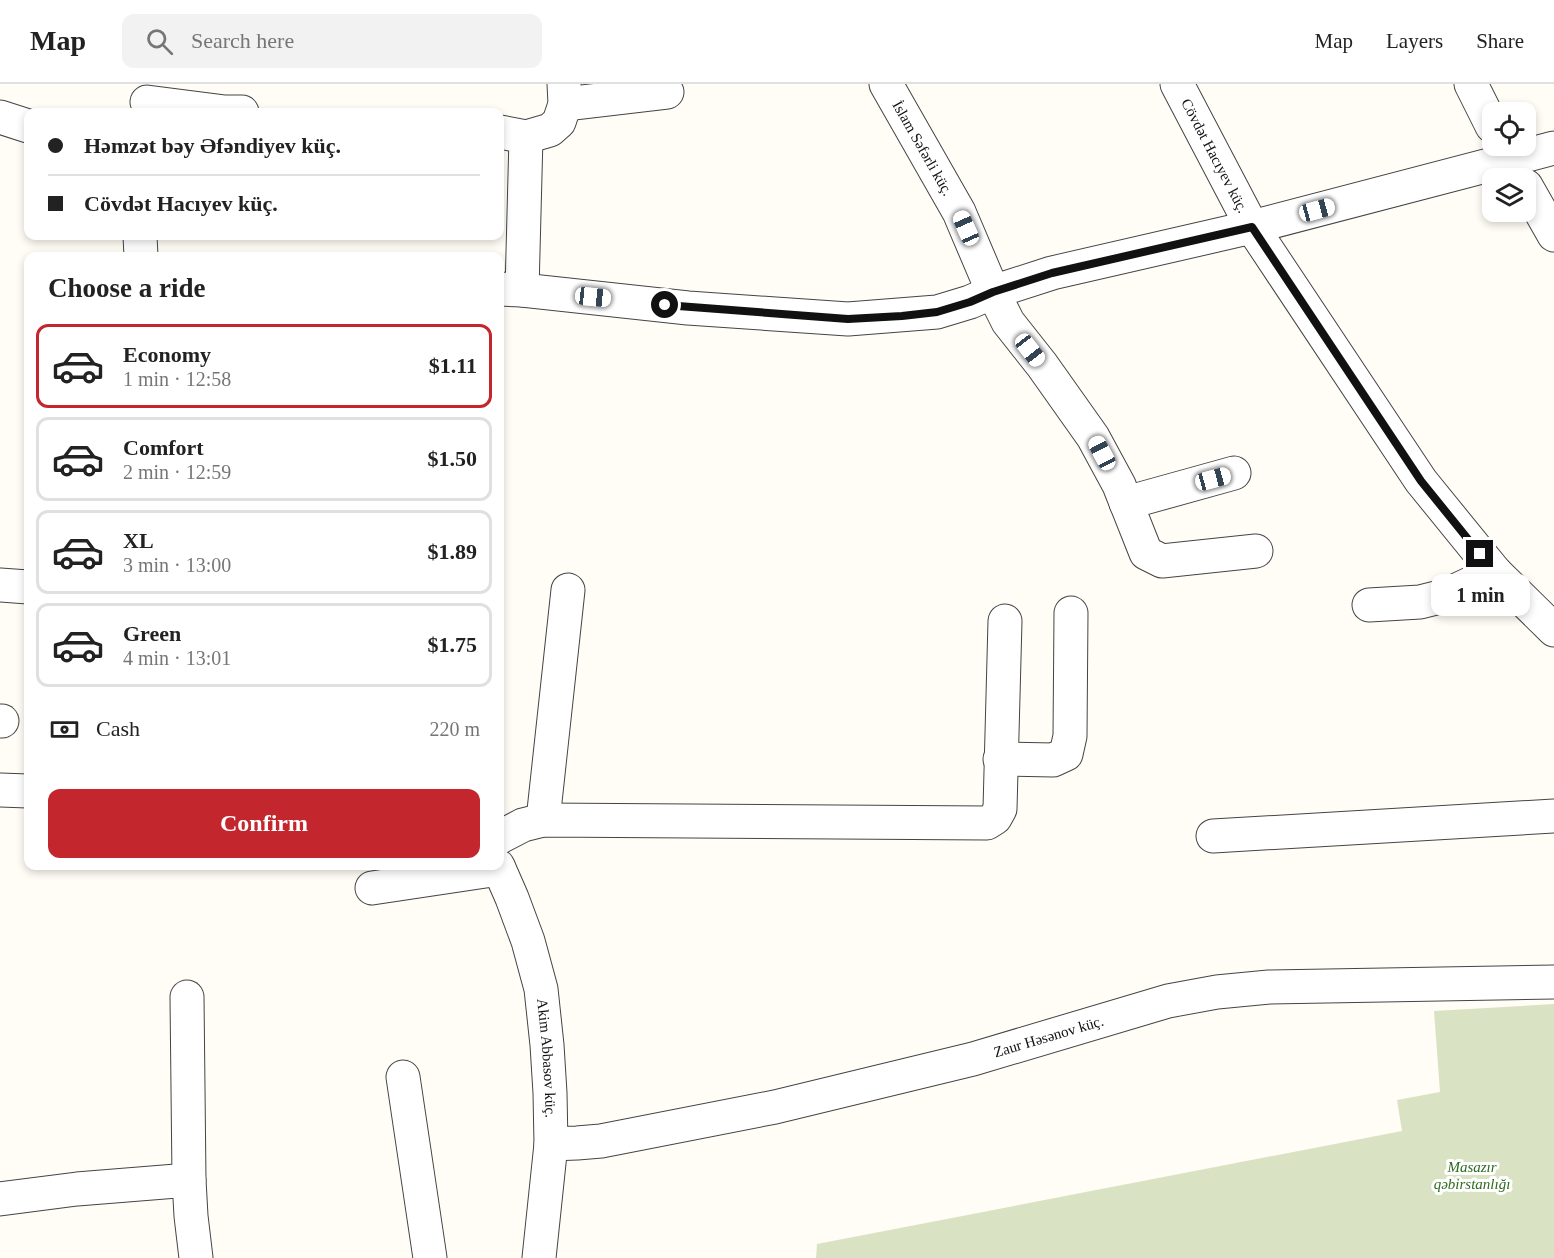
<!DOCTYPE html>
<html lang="en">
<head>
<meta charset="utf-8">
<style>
  body { margin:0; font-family:"Times New Roman",serif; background:#f2f2f2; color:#222; height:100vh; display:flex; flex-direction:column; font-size:22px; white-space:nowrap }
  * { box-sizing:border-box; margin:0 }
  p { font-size:20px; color:#767676 }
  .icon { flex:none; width:33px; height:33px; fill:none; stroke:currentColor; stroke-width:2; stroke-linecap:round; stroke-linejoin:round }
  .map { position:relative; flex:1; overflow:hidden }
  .details { position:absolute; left:24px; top:168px; width:480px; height:618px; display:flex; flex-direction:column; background:#fff; border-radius:12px; box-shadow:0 3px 9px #0003 }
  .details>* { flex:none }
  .top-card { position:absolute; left:24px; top:24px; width:480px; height:132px; border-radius:12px; box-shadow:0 3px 9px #0003; display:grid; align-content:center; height:132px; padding:0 24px; background:#fff }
  .controls { position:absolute; left:1482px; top:18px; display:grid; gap:12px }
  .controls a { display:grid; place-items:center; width:54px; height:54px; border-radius:12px; background:#fff; box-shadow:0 3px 9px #0003; font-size:30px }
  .end { position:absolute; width:27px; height:27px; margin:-14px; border:8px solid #111; background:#fff; box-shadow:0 0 0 3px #fff }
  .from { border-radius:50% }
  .bubble { position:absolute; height:42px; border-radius:12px; background:#fff; box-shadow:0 3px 9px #0003; font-size:20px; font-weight:700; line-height:42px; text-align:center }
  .car { position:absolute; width:18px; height:36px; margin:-18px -9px; border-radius:8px; box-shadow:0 0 4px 2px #0007; background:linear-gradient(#fff 24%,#345 0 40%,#fff 0 76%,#345 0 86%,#fff 0) }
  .top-card b { display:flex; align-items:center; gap:21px; height:57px; font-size:22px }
  .top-card b+b { border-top:2px solid #e0e0e0 }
  .top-card i { width:15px; height:15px; background:#222 }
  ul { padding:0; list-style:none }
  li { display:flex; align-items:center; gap:18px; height:84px; margin:0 12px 9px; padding:0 12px; border:3px solid #e0e0e0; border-radius:12px }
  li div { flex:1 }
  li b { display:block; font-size:22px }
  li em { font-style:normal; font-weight:700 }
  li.on { border-color:#c4262e }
  li>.icon { width:54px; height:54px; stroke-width:1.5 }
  h2 { padding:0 24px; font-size:27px; line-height:72px }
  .pay { display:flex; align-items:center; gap:15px; height:66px; padding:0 24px; font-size:22px }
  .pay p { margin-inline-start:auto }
  .cta { display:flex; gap:12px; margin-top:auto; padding:12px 24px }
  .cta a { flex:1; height:69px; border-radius:12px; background:#c4262e; color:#fff; font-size:24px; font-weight:700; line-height:69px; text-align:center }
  header { display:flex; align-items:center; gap:36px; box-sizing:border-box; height:84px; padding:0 30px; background:#fff; border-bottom:2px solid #e0e0e0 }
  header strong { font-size:28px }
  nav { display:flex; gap:33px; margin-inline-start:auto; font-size:21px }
  .search { width:420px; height:54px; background:#f2f2f2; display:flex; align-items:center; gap:15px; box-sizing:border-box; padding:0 21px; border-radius:12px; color:#767676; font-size:22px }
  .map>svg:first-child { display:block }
</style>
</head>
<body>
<header>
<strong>Map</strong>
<div class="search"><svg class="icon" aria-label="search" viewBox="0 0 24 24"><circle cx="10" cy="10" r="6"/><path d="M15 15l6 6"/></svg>Search here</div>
<nav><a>Map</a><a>Layers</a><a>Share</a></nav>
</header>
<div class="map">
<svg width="1554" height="1174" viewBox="0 0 1554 1174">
  <rect width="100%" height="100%" fill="#fffdf5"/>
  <!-- cemetery -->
  <path fill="#d9e3c4" d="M1554,920V1174H816L817,1160L1402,1047L1397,1016L1440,1008L1434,927Z"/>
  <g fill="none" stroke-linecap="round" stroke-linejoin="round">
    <defs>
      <g id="minor">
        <path id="s1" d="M886,0L959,128L993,208L1008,238L1042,281L1093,353L1119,401L1146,469L1162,477L1256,467"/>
        <path id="s2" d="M1177,0L1252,143L1421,397L1495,488L1554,546"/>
        <path d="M1471,0L1492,42"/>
        <path d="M147,18L225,28H242"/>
        <path d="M565,20L667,8"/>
        <path d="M0,33L28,42"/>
        <path d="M500,48L526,53L550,46L559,38L565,20L564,0"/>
        <path d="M1526,102L1554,151"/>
        <path d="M140,152L141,172"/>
        <path d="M500,205L522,206L688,224L848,235L937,228L970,218L993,208L1052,189L1252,143L1554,64"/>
        <path d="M522,206L526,53"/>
        <path d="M1126,419L1234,389"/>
        <path d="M0,501L28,503"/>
        <path d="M1369,521L1420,518L1444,512L1495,488"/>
        <path d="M0,637H2"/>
        <path d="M1000,675L1053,676L1066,670L1070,652L1071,529"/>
        <path d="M0,706L28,707"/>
        <path d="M543,736L568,506"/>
        <path d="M1213,752L1554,732"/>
        <path d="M500,753L523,741L543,736L987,739L995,734L1000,725L1005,537"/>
        <path id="s3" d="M498,782L512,814L528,857L541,905L547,961L550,1009L551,1060L539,1174"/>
        <path d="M372,804L499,785"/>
        <path d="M187,913L189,1096"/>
        <path d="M403,993L430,1174"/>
        <path id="s4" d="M551,1060L577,1059L601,1057L775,1023L973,975L1168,917L1217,908L1269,903L1554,898"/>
        <path d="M0,1115L77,1105L189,1096L191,1132L196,1174"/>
      </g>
    </defs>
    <!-- minor casing -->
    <use href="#minor" stroke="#444" stroke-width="35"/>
    <!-- minor -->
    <use href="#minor" stroke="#fff" stroke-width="33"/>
  </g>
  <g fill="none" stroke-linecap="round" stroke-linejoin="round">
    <!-- route -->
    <path stroke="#111" stroke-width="8" d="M665,221L848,235L902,232L937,228L970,218L993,208L1052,189L1252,143L1421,397L1480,470"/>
  </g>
  <g text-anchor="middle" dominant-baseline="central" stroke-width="6" stroke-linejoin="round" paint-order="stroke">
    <!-- street labels -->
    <g font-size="15" fill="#111" stroke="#fff">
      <text stroke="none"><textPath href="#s1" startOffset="74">İslam Səfərli küç.</textPath></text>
      <text stroke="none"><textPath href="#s2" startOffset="81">Cövdət Hacıyev küç.</textPath></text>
      <text stroke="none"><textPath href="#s4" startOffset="510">Zaur Həsənov küç.</textPath></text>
      <text stroke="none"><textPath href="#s3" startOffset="200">Akim Abbasov küç.</textPath></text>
    </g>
    <!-- park labels -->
    <g font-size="15" font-style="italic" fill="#2f6b1f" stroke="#fff">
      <text x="1472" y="1083">Masazır<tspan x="1472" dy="17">qəbirstanlığı</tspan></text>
    </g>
  </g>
</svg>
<div class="controls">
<a><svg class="icon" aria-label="locate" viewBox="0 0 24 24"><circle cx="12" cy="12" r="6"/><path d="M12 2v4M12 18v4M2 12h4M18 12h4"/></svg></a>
<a><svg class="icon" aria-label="layers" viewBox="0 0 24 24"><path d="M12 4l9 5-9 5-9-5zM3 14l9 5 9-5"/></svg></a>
</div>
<i class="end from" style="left:665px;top:221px"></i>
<i class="end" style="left:1480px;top:470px"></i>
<div class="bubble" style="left:1431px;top:490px;width:99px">1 min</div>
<i class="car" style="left:1317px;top:126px;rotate:75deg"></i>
<i class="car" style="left:966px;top:144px;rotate:336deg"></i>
<i class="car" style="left:593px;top:213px;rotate:96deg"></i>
<i class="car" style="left:1030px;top:266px;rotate:142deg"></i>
<i class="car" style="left:1102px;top:369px;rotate:332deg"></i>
<i class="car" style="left:1213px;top:395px;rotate:75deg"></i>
<div class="top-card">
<b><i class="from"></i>Həmzət bəy Əfəndiyev küç.</b>
<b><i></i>Cövdət Hacıyev küç.</b>
</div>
<section class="details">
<h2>Choose a ride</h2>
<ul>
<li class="on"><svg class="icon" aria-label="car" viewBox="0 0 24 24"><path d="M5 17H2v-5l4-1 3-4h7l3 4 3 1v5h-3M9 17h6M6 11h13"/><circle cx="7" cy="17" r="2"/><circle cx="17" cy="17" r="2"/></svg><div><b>Economy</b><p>1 min · 12:58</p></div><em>$1.11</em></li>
<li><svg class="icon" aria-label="car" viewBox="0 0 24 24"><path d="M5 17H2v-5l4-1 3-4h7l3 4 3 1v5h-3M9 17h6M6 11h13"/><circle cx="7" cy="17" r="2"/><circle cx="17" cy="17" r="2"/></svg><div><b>Comfort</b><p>2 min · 12:59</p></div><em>$1.50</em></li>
<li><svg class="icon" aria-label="car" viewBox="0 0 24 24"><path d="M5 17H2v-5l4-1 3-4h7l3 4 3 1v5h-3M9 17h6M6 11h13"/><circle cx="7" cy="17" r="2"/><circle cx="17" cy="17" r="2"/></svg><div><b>XL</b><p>3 min · 13:00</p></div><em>$1.89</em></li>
<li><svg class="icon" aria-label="car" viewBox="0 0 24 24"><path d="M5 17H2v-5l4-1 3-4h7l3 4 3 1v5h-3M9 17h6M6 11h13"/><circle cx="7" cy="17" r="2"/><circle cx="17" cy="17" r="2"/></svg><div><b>Green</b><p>4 min · 13:01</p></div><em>$1.75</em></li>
</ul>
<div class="pay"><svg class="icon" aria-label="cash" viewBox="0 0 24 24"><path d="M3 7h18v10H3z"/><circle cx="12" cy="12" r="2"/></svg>Cash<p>220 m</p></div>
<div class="cta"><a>Confirm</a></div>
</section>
</div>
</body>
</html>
